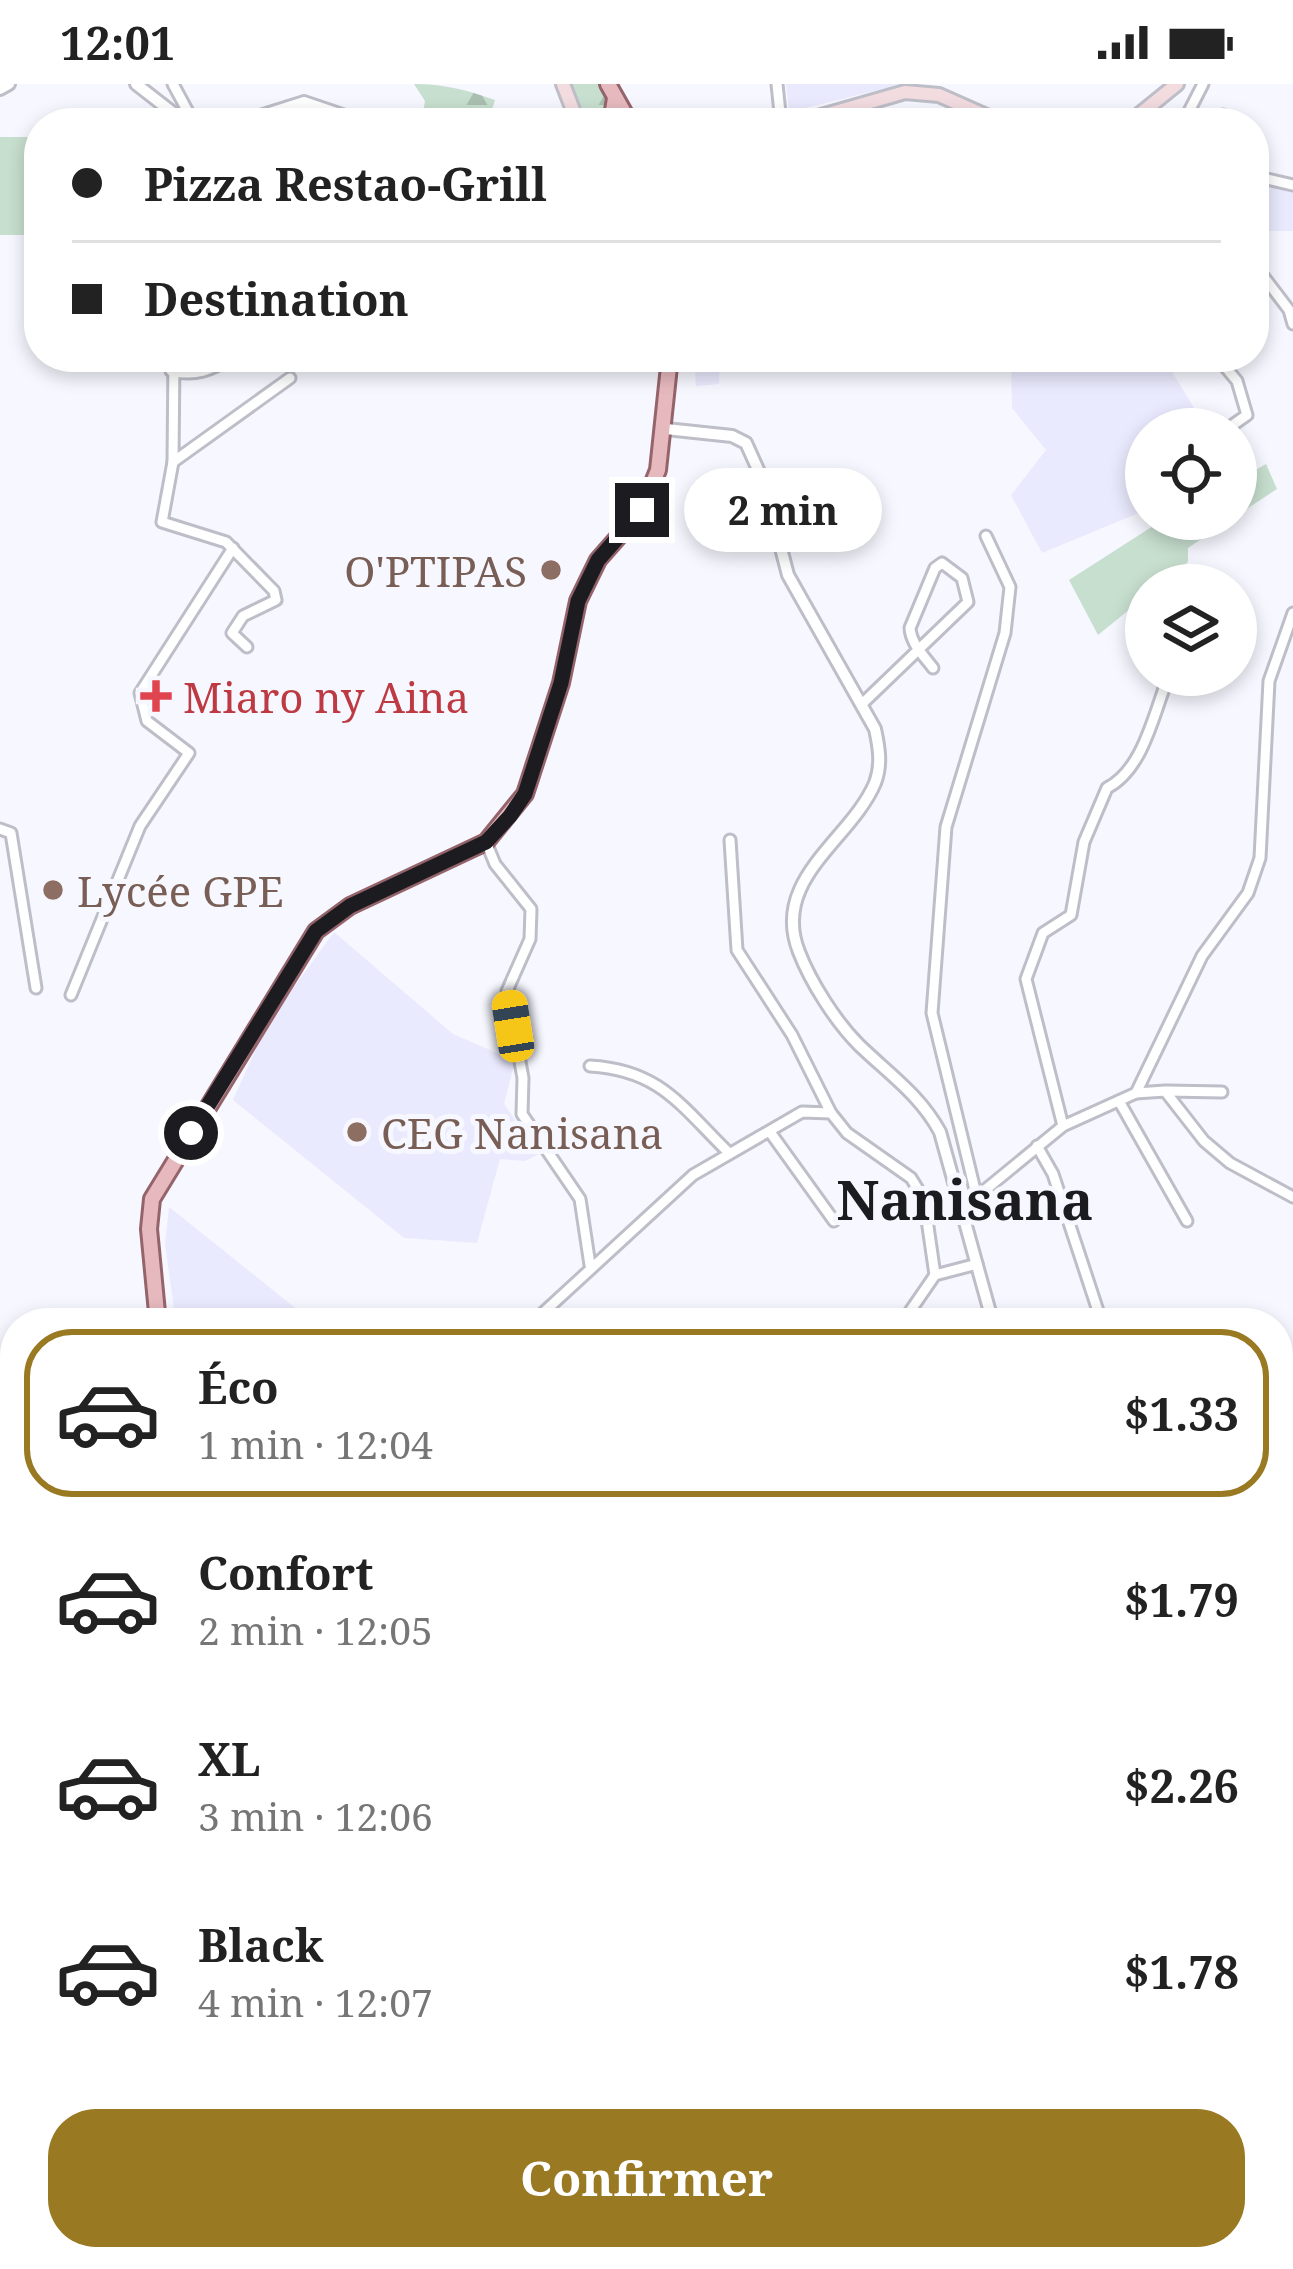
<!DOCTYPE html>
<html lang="fr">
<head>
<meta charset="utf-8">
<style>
  body { margin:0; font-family:"Noto Serif",serif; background:#f2f2f2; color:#222; height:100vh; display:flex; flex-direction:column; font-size:45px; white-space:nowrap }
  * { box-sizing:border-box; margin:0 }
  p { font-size:39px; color:#767676 }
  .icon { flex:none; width:66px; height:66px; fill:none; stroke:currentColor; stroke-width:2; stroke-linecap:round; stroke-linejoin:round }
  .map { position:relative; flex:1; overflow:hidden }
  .details { position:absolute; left:0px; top:1224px; width:1293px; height:963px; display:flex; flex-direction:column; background:#fff; border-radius:48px 48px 0 0; box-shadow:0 6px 18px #0003 }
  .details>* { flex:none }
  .hud { position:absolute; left:24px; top:24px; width:1245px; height:264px; border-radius:48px; box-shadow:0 6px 18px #0003; display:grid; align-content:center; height:264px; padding:0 48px; background:#fff }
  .fabs { position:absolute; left:1125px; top:324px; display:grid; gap:24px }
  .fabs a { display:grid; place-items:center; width:132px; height:132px; border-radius:50%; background:#fff; box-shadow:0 6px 18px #0003; font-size:60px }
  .end { position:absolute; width:54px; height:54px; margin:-27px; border:15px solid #1c1c20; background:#fff; box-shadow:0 0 0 6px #fff }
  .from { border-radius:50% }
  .bubble { position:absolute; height:84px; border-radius:42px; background:#fff; box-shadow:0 6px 18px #0003; font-size:39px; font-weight:700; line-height:84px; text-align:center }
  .car { position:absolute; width:36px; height:72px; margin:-36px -18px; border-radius:15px; box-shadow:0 0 9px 3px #0007; background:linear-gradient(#f5c518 24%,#345 0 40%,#f5c518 0 76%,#345 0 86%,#f5c518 0) }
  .hud b { display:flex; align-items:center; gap:42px; height:114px; font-size:45px }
  .hud b+b { border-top:3px solid #e0e0e0 }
  .hud i { width:30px; height:30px; background:#222 }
  ul { padding:21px 0 0; list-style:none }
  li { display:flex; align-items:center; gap:36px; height:168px; margin:0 24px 18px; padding:0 24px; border:6px solid transparent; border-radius:48px }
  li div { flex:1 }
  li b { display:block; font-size:45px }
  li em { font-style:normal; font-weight:700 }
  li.active { border-color:#9a7923 }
  li>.icon { width:108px; height:108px; stroke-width:1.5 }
  .button { display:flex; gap:24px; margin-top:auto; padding:24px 48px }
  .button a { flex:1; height:138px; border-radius:48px; background:#9a7923; color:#fff; font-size:48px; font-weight:700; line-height:138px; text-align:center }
  .status { display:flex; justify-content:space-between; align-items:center; height:84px; padding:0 60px; background:#fff; direction:ltr }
  .status svg { height:33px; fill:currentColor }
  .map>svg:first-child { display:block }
</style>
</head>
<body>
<div class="status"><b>12:01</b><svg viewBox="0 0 49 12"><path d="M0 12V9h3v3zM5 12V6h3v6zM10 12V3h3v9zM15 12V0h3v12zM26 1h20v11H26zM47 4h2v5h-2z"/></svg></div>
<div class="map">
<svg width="1293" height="2185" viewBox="0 0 1293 2185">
  <defs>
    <pattern id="forest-firs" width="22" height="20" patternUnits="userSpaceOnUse" patternTransform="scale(3)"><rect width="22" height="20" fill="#c7dfcf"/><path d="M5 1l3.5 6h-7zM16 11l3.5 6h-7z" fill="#aabfb1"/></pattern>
  </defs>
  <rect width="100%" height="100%" fill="#f7f7ff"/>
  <!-- built -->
  <g fill="#eaeafe">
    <path d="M786,0H903L789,28Z"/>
    <path d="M1264,100L1293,107V147H1254V125Z"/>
    <path d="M694,273H720L719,300L696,302Z"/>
    <path d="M1011,273H1163L1207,345H1146V426L1042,469L1011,411L1046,366L1012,324Z"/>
    <path d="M334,848L453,950L515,977L504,1020L539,1070L525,1077L500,1075L477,1159L404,1154L233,1016L267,940Z"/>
    <path d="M169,1123L314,1239H176L165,1160Z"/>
  </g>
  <!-- forest -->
  <g fill="url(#forest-firs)">
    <path d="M414,0C444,0 467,6 495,16L488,39H421L425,17Z"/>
    <path d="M571,0H602L607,25L598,39L583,32Z"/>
  </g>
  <!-- pitch -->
  <g fill="#c7dfcf">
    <rect x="0" y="53" width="39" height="98"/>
    <path d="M1266,380L1277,405L1236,432V397Z"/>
    <path d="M1164,435H1231L1188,464V478L1160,501H1146V512L1098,551L1069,496Z"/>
  </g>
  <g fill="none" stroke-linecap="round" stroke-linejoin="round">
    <defs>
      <g id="minor">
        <path d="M173,0L194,39"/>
        <path d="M777,0L781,39"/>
        <path d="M296,39L304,18"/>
        <path d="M1183,39L1203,0"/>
        <path d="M1213,39L1223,31"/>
        <path d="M1254,92L1293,101"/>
        <path d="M1254,180L1289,226L1293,240"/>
        <path d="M174,273L173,378L162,438L226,458L274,507L276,516L243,532L232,549L247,563"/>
        <path d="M255,273H267"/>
        <path d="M1217,273L1237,297L1247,331L1227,345"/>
        <path d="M171,287C196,293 211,286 233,273"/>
        <path d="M173,378L290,294"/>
        <path d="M863,619L968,518L962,494L942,479L935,484L910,544C911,560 924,572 933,584"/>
        <path d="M0,745L11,749L36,904"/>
        <path d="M730,756L737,866L792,951L831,1029"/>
        <path d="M486,758L495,780L531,825L530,855L507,907L523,994L522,1030L580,1115L590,1181"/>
        <path d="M71,911L140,742L189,669L147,637L140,609L233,464"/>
        <path d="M590,982C660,986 681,1022 728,1068"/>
        <path d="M1167,1007L1222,1008"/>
        <path d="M1136,1009L1165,1007L1204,1057L1230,1079L1293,1113"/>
        <path d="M1119,1017L1187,1137"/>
        <path d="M1063,1042L1026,895L1043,849L1071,831L1084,758L1107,704C1144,685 1154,628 1169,591"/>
        <path d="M770,1048L834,1137"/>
        <path d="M1037,1062L1053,1090L1102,1239"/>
        <path d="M976,1110L932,929L946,743L1005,549L1010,503L986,452"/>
        <path d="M963,1124L1063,1042L1136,1009L1202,872L1248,809L1260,774L1269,597L1293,529"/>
        <path d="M532,1239L693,1091L802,1028L831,1029L847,1049L911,1094L924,1115L935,1191"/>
        <path d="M902,1239L935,1191L977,1180"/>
        <path d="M0,1345L15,1355"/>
        <path d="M1278,1416L1293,1400"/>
        <path d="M1278,1475L1293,1483"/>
        <path d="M0,1548L15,1512"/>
        <path d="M1278,1944L1293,1941"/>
        <path d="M0,2160H15"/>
        <path d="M38,2172L39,2185"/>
        <path d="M569,2172L573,2185"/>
        <path d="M202,2185L222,2172"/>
        <path d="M292,2185L314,2172"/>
        <path d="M517,2185L521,2172"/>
      </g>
      <g id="tertiary">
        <path d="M136,0L186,39"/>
        <path d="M0,5L9,0"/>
        <path d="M238,39L304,18L366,39"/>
        <path d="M666,345L732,352L746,359L764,399L788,491L875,645C879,663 882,681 875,699C851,756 770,795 799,868C811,899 836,938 859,961C889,990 920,1011 940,1048L993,1239"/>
        <path d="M0,1741L15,1751"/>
        <path d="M1278,2043L1293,2065"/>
      </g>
      <g id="secondary">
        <path d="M563,0L578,39"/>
        <path d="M797,39L905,8L939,11L1002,39"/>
        <path d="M1129,39L1177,0"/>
        <path d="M1278,1968L1293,1964"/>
        <path d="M1278,1990L1293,1978"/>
        <path d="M905,2185L927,2172"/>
        <path d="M929,2185L950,2172"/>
      </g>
      <g id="primary">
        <path d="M608,0L630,39"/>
        <path d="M611,39L615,14"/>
        <path d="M158,1239L149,1145L152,1115L316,847L350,822L486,758L525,710L561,599L578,517L598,476L642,426L658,386L670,273"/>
        <path d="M0,1407L15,1397"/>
      </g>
    </defs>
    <!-- minor casing -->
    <use href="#minor" stroke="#bebec9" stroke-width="15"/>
    <!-- tertiary casing -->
    <use href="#tertiary" stroke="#bebec9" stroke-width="16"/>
    <!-- secondary casing -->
    <use href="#secondary" stroke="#bebec9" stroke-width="18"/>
    <!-- primary casing -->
    <use href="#primary" stroke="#95646b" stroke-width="20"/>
    <!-- minor -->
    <use href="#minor" stroke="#fff" stroke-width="9"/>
    <!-- tertiary -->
    <use href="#tertiary" stroke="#fff" stroke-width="10"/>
    <!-- secondary -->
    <use href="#secondary" stroke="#f3dcdf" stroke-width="12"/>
    <!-- primary -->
    <use href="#primary" stroke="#e6b9be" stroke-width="14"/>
  </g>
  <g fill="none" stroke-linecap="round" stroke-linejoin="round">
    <!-- route -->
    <path stroke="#1c1c20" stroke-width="15" d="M191,1049L316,847L350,822L486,758L510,732L525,710L561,599L578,517L598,476L642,426"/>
  </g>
  <!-- markers -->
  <g fill="#8d6e63" stroke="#f7f7ff" stroke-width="4.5">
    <circle cx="551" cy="486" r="12"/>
    <circle cx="53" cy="806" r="12"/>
    <circle cx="357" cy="1048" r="12"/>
  </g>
  <path fill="#e0444e" stroke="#f7f7ff" stroke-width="4.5" d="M150 594h12v12h12v12h-12v12h-12v-12h-12v-12h12z"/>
  <g text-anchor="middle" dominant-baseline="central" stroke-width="10" stroke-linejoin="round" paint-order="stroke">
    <!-- education labels -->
    <g font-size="42" fill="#785e54" stroke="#f7f7ff" text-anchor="start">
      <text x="527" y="486" text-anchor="end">O'PTIPAS</text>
      <text x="77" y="806">Lycée GPE</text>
      <text x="381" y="1048">CEG Nanisana</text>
    </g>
    <!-- health labels -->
    <g font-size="42" fill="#be3a42" stroke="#f7f7ff" text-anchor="start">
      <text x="183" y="612">Miaro ny Aina</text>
    </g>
    <!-- district labels -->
    <g font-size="54" font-weight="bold" fill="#1c1c20" stroke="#f7f7ff">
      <text x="965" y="1115">Nanisana</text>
    </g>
  </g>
</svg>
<div class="fabs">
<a><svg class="icon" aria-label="locate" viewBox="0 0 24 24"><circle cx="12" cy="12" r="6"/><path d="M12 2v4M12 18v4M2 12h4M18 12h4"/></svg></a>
<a><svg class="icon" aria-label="layers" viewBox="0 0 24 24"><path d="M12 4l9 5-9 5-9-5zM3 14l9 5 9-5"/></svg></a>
</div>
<i class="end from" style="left:191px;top:1049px"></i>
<i class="end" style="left:642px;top:426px"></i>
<div class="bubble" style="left:684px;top:384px;width:198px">2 min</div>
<i class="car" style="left:513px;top:942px;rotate:351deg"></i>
<div class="hud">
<b><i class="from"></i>Pizza Restao-Grill</b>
<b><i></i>Destination</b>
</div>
<section class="details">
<ul>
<li class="active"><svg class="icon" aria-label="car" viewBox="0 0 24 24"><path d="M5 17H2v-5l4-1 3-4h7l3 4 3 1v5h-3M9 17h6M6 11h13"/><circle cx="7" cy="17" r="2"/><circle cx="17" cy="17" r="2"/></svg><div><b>Éco</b><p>1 min · 12:04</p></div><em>$1.33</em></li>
<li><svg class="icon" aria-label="car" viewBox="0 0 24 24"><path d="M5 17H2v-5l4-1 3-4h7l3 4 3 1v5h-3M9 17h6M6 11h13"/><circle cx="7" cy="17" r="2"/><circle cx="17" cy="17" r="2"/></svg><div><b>Confort</b><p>2 min · 12:05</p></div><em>$1.79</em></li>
<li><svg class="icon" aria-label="car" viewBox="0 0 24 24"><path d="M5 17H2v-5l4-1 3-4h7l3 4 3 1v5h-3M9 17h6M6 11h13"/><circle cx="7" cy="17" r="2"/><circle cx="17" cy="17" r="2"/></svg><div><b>XL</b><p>3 min · 12:06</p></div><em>$2.26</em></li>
<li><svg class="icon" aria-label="car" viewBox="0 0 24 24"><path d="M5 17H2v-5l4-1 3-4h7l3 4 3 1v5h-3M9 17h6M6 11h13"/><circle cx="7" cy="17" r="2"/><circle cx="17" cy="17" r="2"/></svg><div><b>Black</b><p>4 min · 12:07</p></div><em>$1.78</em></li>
</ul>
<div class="button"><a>Confirmer</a></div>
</section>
</div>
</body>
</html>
